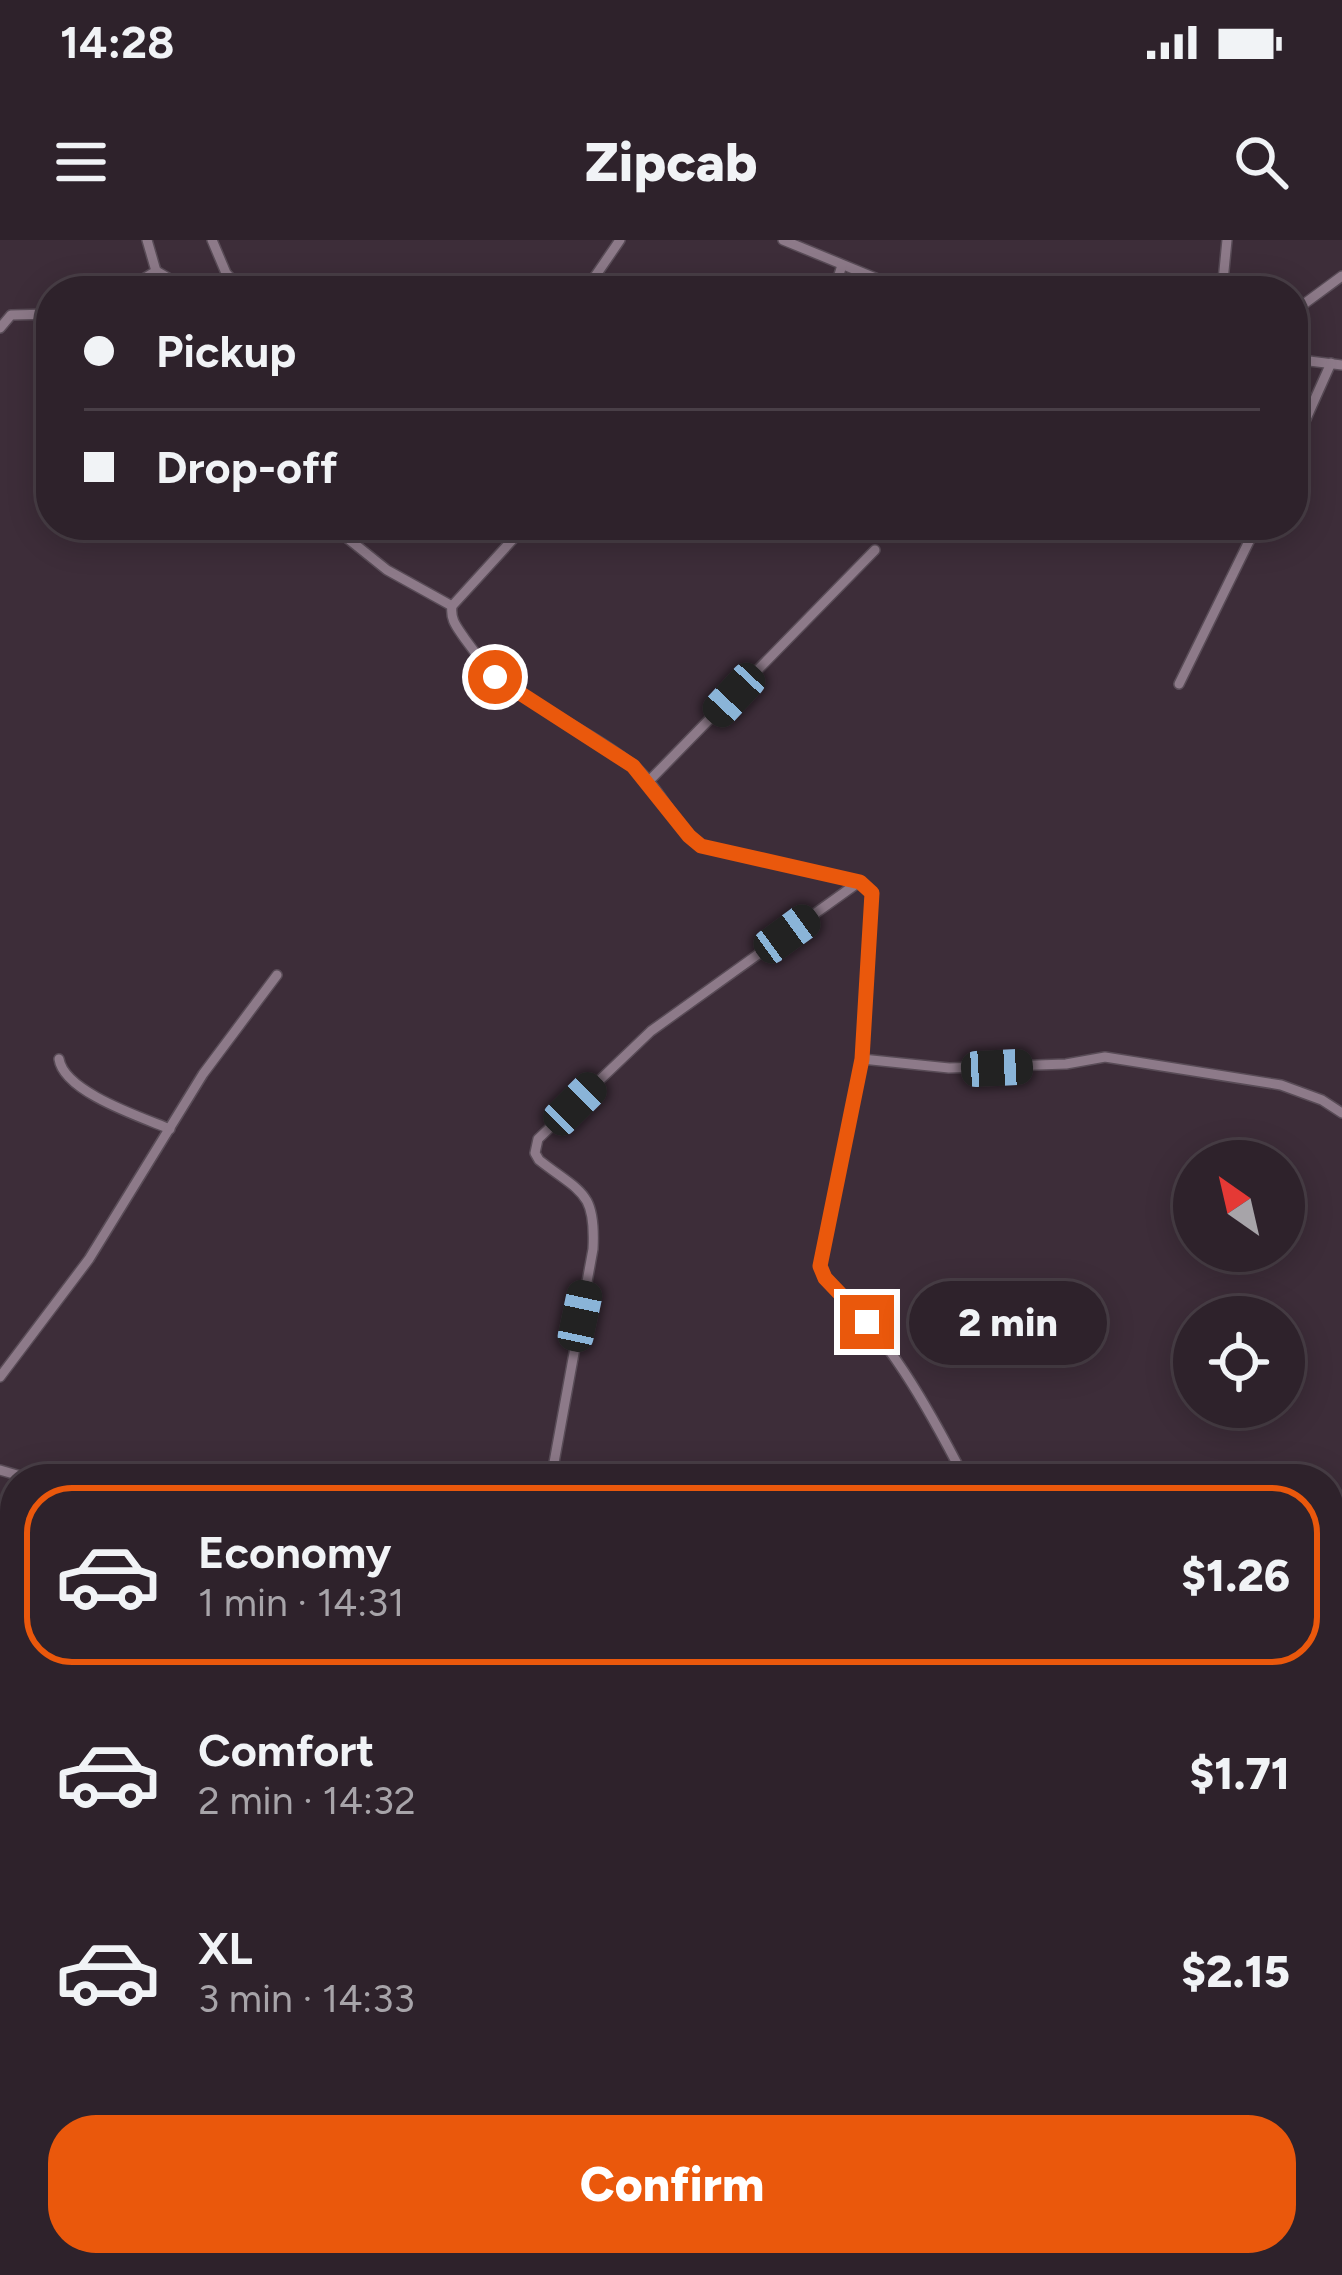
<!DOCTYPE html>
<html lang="en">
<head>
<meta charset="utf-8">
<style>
  body { margin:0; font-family:Figtree,sans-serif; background:#362a33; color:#f1f3f6; height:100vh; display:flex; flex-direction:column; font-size:45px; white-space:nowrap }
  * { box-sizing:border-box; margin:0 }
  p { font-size:39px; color:#a7a4a9 }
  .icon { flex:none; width:66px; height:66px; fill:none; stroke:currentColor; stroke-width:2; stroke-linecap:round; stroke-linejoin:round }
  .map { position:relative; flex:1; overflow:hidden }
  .side { position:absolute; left:0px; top:1224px; width:1344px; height:813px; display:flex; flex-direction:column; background:#2e222b; border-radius:48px 48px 0 0; box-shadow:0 6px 30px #0003,0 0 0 3px #493f47 }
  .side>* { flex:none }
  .guide { position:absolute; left:36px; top:36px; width:1272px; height:264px; border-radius:48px; box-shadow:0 6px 30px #0003,0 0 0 3px #493f47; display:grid; align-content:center; height:264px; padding:0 48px; background:#2e222b }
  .needle { width:78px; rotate:326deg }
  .fabs { position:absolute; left:1173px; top:900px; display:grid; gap:24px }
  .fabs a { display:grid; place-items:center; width:132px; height:132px; border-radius:50%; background:#2e222b; box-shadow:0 6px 30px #0003,0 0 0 3px #493f47; font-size:60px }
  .end { position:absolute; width:54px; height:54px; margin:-27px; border:15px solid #ea580c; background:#fff; box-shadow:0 0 0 6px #fff }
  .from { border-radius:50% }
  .bubble { position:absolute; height:84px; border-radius:42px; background:#2e222b; box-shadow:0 6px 30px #0003,0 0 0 3px #493f47; font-size:39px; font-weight:800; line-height:84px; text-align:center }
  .car { position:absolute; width:36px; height:72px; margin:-36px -18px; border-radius:15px; box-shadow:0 0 9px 3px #0007; background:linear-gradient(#222 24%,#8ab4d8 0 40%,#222 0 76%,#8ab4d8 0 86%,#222 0) }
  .guide b { display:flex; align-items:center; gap:42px; height:114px; font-size:45px }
  .guide b+b { border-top:3px solid #493f47 }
  .guide i { width:30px; height:30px; background:#f1f3f6 }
  ul { padding:21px 0 0; list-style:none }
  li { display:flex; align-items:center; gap:36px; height:180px; margin:0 24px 18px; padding:0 24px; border:6px solid transparent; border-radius:48px }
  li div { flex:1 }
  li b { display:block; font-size:45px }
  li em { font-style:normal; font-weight:800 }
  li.selected { border-color:#ea580c }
  li>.icon { width:108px; height:108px; stroke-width:1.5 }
  .button { display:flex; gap:24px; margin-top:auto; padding:24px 48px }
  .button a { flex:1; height:138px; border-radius:48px; background:#ea580c; color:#fff; font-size:48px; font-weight:800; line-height:138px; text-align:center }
  .status { display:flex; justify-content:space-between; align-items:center; height:84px; padding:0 60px; background:#2e222b; direction:ltr }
  .status svg { height:33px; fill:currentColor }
  header { display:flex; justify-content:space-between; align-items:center; height:156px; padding:0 48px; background:#2e222b; font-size:54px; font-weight:800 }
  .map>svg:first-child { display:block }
</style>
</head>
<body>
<div class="status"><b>14:28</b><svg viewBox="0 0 49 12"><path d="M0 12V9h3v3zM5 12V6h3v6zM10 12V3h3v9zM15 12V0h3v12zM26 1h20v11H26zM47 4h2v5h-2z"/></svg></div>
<header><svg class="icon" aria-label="menu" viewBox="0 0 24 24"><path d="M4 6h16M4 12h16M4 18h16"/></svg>Zipcab<svg class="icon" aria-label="search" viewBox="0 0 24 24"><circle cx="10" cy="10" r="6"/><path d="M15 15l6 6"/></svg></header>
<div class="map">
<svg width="1342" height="2035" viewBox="0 0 1342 2035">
  <rect width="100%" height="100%" fill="#3d2d39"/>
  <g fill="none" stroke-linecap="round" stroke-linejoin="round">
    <defs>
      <g id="street">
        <path d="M212,0L226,33L242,51"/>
        <path d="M783,0L907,51"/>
        <path d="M156,31L168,38L176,51"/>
        <path d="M124,51L156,31L147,0"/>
        <path d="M585,51L620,0"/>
        <path d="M834,51L842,25"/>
        <path d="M1222,51L1227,0"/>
        <path d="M1293,72L1342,36"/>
        <path d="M0,88L11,75L51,74"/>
        <path d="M1293,119L1342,125"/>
        <path d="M1293,208L1331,123"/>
        <path d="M331,285L387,330L452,366"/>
        <path d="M526,285L452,366C450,380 457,387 465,399C507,461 579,481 635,527C661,549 674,585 701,606L859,642L872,653L862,819L820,1026L825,1038C887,1093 928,1167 965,1239"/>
        <path d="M1033,297L1037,285"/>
        <path d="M1179,444L1257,285"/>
        <path d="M648,542L875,310"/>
        <path d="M59,819C64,852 141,877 170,889"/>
        <path d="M862,819L949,828L1066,824L1105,817L1281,845L1322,860L1342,873"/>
        <path d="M0,1137L89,1019L203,834L277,735"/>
        <path d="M0,1230L31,1239"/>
        <path d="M551,1239L593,1009C596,951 581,953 539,920L535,913L538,899L651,791L859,642"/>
        <path d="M0,1720L15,1649"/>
        <path d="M0,1728L15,1737"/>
        <path d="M0,1848L15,1772"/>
        <path d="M0,1899L15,1973"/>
        <path d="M1329,2009L1342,2023"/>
        <path d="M321,2022L332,2035"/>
      </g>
      <g id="primary">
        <path d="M0,2011L15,1985"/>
        <path d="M608,2022L627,2035"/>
      </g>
    </defs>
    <!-- street casing -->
    <use href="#street" stroke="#594c57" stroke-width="12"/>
    <!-- primary casing -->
    <use href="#primary" stroke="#594c57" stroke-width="18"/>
    <!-- street -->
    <use href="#street" stroke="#8d7a89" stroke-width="9"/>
    <!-- primary -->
    <use href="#primary" stroke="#6a9da5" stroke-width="15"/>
  </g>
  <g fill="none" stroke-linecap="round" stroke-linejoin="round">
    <!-- route -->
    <path stroke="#ea580c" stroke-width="15" d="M495,437L633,526L689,596L701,606L860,642L872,653L862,819L820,1026L825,1038L867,1082"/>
  </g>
</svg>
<div class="fabs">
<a><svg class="needle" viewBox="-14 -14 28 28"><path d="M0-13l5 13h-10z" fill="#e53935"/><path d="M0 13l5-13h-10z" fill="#a7a4a9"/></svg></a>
<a><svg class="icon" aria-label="locate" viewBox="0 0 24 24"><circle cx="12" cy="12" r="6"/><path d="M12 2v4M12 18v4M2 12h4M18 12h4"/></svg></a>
</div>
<i class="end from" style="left:495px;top:437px"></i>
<i class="end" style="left:867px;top:1082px"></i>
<div class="bubble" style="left:909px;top:1041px;width:198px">2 min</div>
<i class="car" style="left:734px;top:455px;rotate:223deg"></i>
<i class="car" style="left:787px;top:694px;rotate:54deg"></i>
<i class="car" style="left:997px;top:828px;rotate:87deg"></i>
<i class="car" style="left:575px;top:864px;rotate:45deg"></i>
<i class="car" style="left:580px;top:1076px;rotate:12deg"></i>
<div class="guide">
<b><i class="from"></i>Pickup</b>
<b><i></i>Drop-off</b>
</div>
<section class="side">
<ul>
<li class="selected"><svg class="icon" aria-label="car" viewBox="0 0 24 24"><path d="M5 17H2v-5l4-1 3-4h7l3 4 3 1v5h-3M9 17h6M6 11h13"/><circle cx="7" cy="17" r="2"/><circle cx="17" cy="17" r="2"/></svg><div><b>Economy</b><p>1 min · 14:31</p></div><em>$1.26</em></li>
<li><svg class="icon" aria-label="car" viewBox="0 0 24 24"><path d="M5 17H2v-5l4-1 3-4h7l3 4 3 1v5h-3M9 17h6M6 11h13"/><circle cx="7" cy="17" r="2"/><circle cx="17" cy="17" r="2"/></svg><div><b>Comfort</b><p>2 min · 14:32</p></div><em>$1.71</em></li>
<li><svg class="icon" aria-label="car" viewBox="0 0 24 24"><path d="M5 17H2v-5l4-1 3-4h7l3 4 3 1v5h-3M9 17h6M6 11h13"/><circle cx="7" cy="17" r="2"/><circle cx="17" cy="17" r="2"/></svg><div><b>XL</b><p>3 min · 14:33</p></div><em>$2.15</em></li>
</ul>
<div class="button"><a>Confirm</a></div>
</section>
</div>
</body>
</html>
